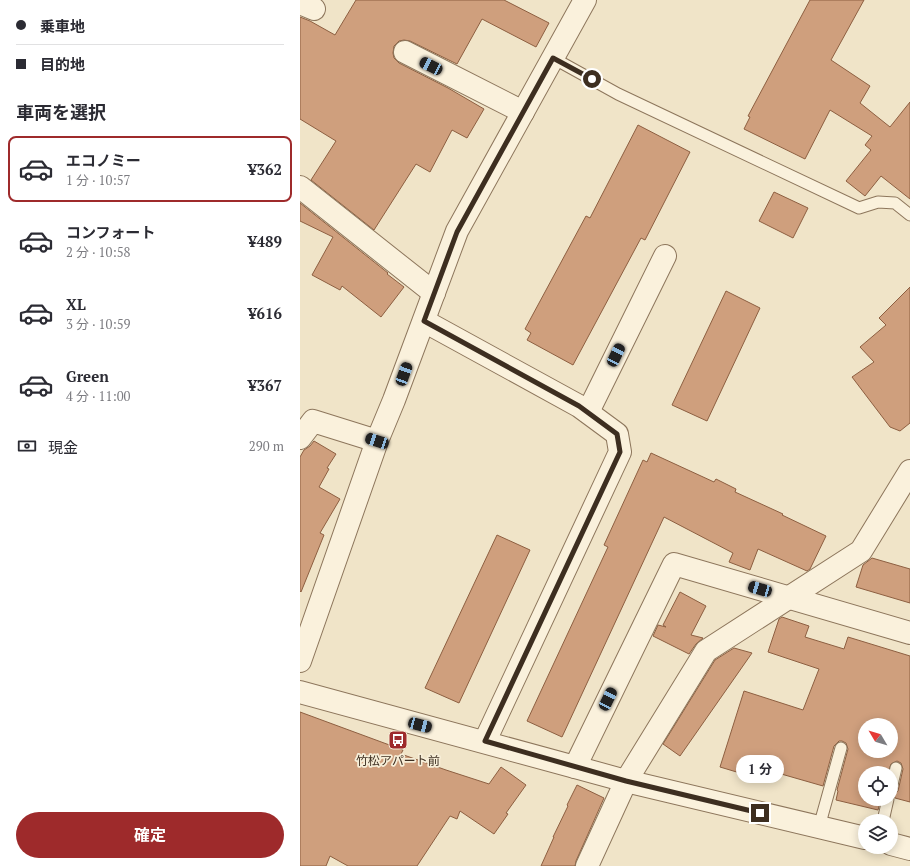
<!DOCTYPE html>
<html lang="ja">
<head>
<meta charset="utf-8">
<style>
  body { margin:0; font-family:"PT Serif","Noto Sans JP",serif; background:#f2f2f3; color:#2b2b33; height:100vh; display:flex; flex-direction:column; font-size:15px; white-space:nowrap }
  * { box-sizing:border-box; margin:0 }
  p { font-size:13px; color:#7c7c81 }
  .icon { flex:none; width:22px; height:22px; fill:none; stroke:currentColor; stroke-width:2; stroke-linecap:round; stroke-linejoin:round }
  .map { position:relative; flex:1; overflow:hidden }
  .sheet { display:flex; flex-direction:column; background:#fff; width:300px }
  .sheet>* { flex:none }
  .hud { display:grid; align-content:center; height:88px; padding:0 16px; background:#fff }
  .needle { width:26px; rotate:308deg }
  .controls { position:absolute; left:558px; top:718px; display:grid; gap:8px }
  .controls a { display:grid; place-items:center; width:40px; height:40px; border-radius:50%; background:#fff; box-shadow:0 2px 10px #0003; font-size:20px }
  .end { position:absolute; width:18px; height:18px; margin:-9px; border:5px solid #3d2e20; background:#fff; box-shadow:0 0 0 2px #fff }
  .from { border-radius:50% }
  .bubble { position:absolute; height:28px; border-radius:14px; background:#fff; box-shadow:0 2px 10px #0003; font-size:13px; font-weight:700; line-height:28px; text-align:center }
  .car { position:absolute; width:12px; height:24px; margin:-12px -6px; border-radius:5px; box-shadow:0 0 3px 1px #0007; background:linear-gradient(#222 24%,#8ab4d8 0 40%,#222 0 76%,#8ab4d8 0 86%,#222 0) }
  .hud b { display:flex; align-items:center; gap:14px; height:38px; font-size:15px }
  .hud b+b { border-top:1px solid #e1e1e2 }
  .hud i { width:10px; height:10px; background:#2b2b33 }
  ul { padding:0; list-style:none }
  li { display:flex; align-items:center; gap:12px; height:66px; margin:0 8px 6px; padding:0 8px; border:2px solid transparent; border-radius:8px }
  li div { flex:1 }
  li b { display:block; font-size:15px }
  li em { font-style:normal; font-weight:700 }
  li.selected { border-color:#9e2a2b }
  li>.icon { width:36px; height:36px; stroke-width:1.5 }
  h2 { padding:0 16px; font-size:18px; line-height:48px }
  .pay { display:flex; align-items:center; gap:10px; height:44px; padding:0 16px; font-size:15px }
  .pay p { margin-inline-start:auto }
  .action { display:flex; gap:8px; margin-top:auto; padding:8px 16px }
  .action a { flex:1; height:46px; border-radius:24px; background:#9e2a2b; color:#fff; font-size:16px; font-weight:700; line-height:46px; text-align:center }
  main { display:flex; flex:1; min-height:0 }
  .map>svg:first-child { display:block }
</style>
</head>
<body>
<main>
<section class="sheet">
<div class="hud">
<b><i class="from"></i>乗車地</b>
<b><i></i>目的地</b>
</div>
<h2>車両を選択</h2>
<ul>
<li class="selected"><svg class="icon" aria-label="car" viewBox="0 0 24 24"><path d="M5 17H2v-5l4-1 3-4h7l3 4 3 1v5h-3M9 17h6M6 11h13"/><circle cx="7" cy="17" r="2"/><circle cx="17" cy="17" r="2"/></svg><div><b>エコノミー</b><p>1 分 · 10:57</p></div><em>¥362</em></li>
<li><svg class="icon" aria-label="car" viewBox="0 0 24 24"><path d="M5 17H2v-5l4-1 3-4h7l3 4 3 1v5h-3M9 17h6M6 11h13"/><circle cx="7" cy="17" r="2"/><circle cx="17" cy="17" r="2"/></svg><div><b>コンフォート</b><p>2 分 · 10:58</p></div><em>¥489</em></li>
<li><svg class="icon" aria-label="car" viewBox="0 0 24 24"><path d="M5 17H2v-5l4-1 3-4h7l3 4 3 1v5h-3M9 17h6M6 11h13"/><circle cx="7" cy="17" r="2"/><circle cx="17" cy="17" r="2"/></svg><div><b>XL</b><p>3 分 · 10:59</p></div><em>¥616</em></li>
<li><svg class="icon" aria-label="car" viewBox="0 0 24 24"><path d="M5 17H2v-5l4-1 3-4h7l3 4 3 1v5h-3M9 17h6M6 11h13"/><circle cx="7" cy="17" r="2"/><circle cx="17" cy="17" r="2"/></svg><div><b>Green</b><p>4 分 · 11:00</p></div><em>¥367</em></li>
</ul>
<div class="pay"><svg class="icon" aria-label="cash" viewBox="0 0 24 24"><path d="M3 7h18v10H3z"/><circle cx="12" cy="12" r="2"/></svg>現金<p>290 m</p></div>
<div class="action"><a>確定</a></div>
</section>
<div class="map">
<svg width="610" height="866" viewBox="0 0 610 866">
  <rect width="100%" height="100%" fill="#f0e4c8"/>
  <!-- building -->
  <g fill="#cf9f7d" stroke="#8d5f41" fill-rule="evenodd">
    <path d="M56,0H204L249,23L236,47L182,19L157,64L110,41L104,40L99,41L94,46L93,53L94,58L99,63L148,88L184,109L167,138L152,130L130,172L116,164L74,230L11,180L36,141L0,119V17L10,21L35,35Z"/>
    <path d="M510,0H564L531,60L570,86L560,103L590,127L610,102V199L581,176L565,196L546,181L571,150L565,145L572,136L530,110L505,159L444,129L450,117L448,116Z"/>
    <path d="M338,125L390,152L345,240L341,238L273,365L227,340L231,333L225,329L286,216L290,218Z"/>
    <path d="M474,192L508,208L493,238L459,221Z"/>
    <path d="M0,203L88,273L87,274L104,287L81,317L42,286L40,290L12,275L33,237L0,221Z"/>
    <path d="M610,287V423L600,431L590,427L552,377L574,362L560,347L586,325L579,318Z"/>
    <path d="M426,291L460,308L407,421L372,405Z"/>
    <path d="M14,441L36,454L27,468L29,469L19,487L40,499L20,533L24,535L1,592L0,591V457L4,450L10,446Z"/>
    <path d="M351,453L414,482L416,479L436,489L435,492L483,514L482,515L526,536L510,569L507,571L458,549L450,570L429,562L433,553L364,517L262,737L227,721L308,547L304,545L343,460L347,462Z"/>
    <path d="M197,535L230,550L159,703L125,688Z"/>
    <path d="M572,558L610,569V603L556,587L563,565Z"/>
    <path d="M380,592L406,606L391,635L403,638L396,644L389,654L353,636L358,625L366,627L363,625Z"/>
    <path d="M482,617L509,626L505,637L544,649L548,637L610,656V802L595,798L594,795L598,791L603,769L601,763L597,761L591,764L588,773H565V799H581L578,810L536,800L538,791L537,790L548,749L546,743L542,741H539L534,746L523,786L443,763L440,773L420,767L444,691L503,710L519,669L468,652L479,619ZM565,725H591V751H565Z"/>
    <path d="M434,648L452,653L380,756L363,744L415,660Z"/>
    <path d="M0,712L103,750L101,754L146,770L189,784L201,767L226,785L206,813L208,814L194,834L160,811L157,819L150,816L117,866H48L30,856L26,866H0Z"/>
    <path d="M277,785L304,798L276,861L275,866H241L254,837H253L268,806L267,805Z"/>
  </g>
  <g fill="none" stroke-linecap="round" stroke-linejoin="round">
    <defs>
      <g id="lane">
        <path d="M253,58L318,94L559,208L578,202L595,203L610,215"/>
        <path d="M591,789L596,768"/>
        <path d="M583,821L588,799"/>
        <path d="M519,827L541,748"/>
      </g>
      <g id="street">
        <path d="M0,3L14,9"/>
        <path d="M105,52L223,112"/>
        <path d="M0,187L134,293"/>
        <path d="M124,321L279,406L317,434L320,452L185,741"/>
        <path d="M288,412L365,256"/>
        <path d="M0,438L13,421L77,441"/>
        <path d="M0,661L77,441L94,400L157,231L285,0"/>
        <path d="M0,692L326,781L565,838"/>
        <path d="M275,767L374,564L610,633"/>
        <path d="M591,844L610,849"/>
        <path d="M287,866L326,781L406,651L561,551L610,471"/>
      </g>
    </defs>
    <!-- lane casing -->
    <use href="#lane" stroke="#8d765c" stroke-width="13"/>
    <!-- street casing -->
    <use href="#street" stroke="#8d765c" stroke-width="24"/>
    <!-- lane -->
    <use href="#lane" stroke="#faf1dc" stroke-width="11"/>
    <!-- street -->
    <use href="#street" stroke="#faf1dc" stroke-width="22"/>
  </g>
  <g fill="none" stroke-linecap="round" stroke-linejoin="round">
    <!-- route -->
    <path stroke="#3d2e20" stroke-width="5" d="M292,79L253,58L157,232L124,321L279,406L317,434L320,452L185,741L326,781L460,813"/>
  </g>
  <!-- icons -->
  <defs>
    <symbol id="bus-square" viewBox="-11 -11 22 22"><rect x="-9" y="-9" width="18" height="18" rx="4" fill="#9e2a2b" stroke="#f7eed8"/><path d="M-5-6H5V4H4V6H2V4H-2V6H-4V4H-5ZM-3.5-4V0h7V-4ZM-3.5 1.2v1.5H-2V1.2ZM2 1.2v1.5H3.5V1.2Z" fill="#fff"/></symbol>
  </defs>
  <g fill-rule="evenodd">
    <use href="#bus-square" x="87" y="729" width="22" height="22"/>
  </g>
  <g text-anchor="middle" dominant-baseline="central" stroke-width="3.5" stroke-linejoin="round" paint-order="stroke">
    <!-- poi labels -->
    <g font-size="12" fill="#3d2e20" stroke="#f7eed8">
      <text x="98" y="760">竹松アパート前</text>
    </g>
  </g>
</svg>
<div class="controls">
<a><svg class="needle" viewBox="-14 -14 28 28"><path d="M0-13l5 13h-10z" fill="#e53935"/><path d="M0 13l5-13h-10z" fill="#7c7c81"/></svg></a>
<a><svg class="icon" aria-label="locate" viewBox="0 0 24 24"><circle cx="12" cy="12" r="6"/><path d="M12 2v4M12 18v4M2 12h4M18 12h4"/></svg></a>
<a><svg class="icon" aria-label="layers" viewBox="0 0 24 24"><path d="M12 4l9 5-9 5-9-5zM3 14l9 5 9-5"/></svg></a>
</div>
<i class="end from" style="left:292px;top:79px"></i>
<i class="end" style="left:460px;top:813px"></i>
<div class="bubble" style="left:436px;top:755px;width:48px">1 分</div>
<i class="car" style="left:131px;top:66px;rotate:297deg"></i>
<i class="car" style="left:316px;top:355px;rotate:26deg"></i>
<i class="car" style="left:104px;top:374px;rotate:20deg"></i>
<i class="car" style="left:77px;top:441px;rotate:288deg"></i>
<i class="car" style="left:460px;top:589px;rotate:286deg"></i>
<i class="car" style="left:308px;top:699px;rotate:26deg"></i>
<i class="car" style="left:120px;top:725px;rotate:105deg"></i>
</div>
</main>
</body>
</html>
